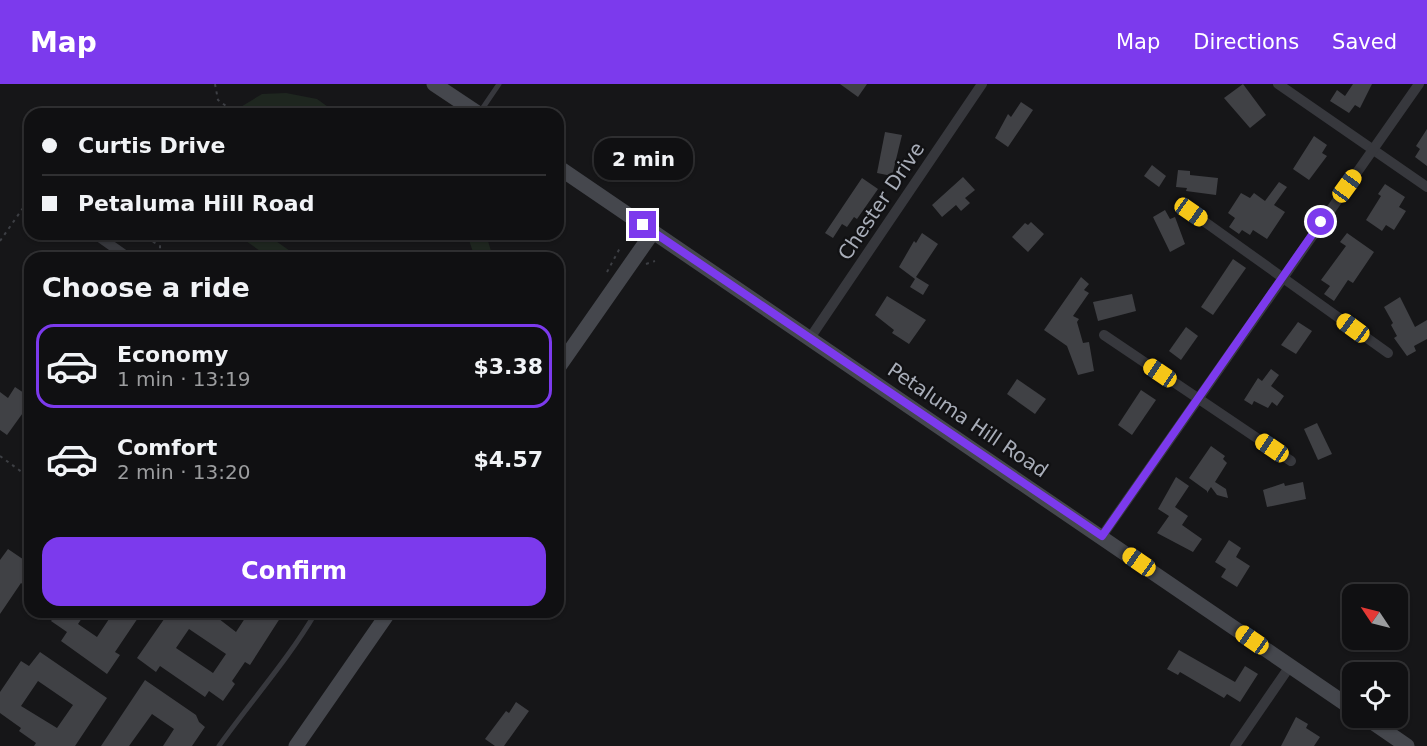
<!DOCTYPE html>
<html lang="en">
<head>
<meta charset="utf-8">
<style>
  body { margin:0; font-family:"DejaVu Sans",sans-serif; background:#19191b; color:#f1f3f6; height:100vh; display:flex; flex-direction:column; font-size:22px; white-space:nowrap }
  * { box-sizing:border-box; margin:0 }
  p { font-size:20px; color:#9c9d9f }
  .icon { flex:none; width:33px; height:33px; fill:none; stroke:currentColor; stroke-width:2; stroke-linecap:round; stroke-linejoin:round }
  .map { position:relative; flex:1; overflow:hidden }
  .details { position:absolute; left:24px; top:168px; width:540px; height:366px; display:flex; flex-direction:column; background:#101012; border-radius:18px; box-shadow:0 2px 4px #0004,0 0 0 2px #303032 }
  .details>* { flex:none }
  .top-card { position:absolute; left:24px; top:24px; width:540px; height:132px; border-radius:18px; box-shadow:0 2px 4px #0004,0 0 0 2px #303032; display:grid; align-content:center; height:132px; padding:0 18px; background:#101012 }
  .needle { width:39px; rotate:305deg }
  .buttons { position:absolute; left:1342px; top:500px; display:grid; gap:12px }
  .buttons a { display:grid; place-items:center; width:66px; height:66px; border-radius:12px; background:#101012; box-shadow:0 2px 4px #0004,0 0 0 2px #303032; font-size:30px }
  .end { position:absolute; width:27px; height:27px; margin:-14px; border:8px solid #7c3aed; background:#fff; box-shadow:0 0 0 3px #fff }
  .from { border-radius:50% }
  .bubble { position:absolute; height:42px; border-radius:18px; background:#101012; box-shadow:0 2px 4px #0004,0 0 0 2px #303032; font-size:20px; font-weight:600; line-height:42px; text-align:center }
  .car { position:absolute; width:18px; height:36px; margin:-18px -9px; border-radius:8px; box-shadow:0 0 4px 2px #0007; background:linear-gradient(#f5c518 24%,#345 0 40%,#f5c518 0 76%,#345 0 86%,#f5c518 0) }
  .top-card b { display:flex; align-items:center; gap:21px; height:57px; font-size:22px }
  .top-card b+b { border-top:2px solid #303032 }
  .top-card i { width:15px; height:15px; background:#f1f3f6 }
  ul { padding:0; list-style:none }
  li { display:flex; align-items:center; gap:18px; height:84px; margin:0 12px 9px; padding:0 6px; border:3px solid transparent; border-radius:18px }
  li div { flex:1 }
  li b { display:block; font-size:22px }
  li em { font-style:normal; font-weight:600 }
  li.on { border-color:#7c3aed }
  li>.icon { width:54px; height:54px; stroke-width:1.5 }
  h2 { padding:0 18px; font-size:27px; line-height:72px }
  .button { display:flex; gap:12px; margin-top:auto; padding:12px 18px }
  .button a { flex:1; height:69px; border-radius:18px; background:#7c3aed; color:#fff; font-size:24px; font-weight:600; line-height:69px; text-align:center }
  header { display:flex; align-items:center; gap:36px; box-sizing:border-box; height:84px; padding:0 30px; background:#7c3aed; color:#fff }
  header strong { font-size:28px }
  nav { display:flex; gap:33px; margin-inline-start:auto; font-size:21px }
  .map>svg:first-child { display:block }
</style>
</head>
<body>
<header>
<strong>Map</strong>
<nav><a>Map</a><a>Directions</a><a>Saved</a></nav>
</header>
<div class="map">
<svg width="1427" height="662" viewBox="0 0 1427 662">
  <rect width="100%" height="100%" fill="#161618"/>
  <!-- green -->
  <g fill="#1e261f">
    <path d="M286,9L317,15L338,30L275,27L266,30H229L262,10Z"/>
    <path d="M236,150H266L300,174H270Z"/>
    <path d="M467,150H486L493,174H475Z"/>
  </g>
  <!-- building -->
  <g fill="#404145" fill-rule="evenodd">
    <path d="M840,0H867L858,13Z"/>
    <path d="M1243,0L1266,31L1250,44L1224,14Z"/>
    <path d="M1353,0H1372L1360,24L1355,21L1349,29L1330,17L1337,6L1345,12Z"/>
    <path d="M1021,18L1033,26L1008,63L995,54L1008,30L1011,33Z"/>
    <path d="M1427,45V82L1415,73L1420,65L1416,62Z"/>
    <path d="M885,48L902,51L892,92L877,89Z"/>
    <path d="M1314,52L1327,61L1322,69L1327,72L1309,96L1293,85Z"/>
    <path d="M1152,81L1166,92L1159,103L1144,92Z"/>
    <path d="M1178,86L1190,87V91L1218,94L1216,111L1186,107L1187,104L1176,103Z"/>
    <path d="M963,93L975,106L965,114L970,119L961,127L956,121L942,133L932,121Z"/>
    <path d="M862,94L878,105L857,135L854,133L847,143L842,140L833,154L825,149Z"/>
    <path d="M1279,98L1287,103L1274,121L1285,128L1267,155L1253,146L1250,151L1242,146L1239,150L1229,143L1235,134L1228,129L1241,109L1250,114L1254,109L1265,117Z"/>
    <path d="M1385,100L1405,113L1399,123L1406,127L1394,146L1386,141L1382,147L1366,136L1381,112L1378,110Z"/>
    <path d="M1165,126L1170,135L1175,133L1185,160L1170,168L1153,133Z"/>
    <path d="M1031,138L1044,150L1028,168L1012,153L1025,139L1028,141Z"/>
    <path d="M922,149L938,160L916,193L929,201L923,211L910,203L915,195L899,183L914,157L916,159Z"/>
    <path d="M1347,149L1374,168L1353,199L1348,196L1334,217L1324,210L1330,202L1321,196L1346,162L1340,158Z"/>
    <path d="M1233,175L1246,184L1213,231L1201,223Z"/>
    <path d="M1081,193L1089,200L1084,206L1089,209L1073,232L1079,235L1077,238L1083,259L1089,258L1094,287L1078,291L1067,262L1044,246Z"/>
    <path d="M1132,210L1136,227L1098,237L1093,218Z"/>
    <path d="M887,212L926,236L909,260L892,249L894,246L875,231Z"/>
    <path d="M1400,213L1415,243L1427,236V255L1414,262L1416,267L1407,272L1394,254L1397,252L1391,241L1393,239L1384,223Z"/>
    <path d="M1298,238L1312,247L1296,270L1281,261Z"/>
    <path d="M1186,243L1198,252L1181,276L1169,267Z"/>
    <path d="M1271,285L1279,291L1271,302L1284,312L1277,322L1272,318L1268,324L1254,317L1252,321L1244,316L1258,294L1262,297Z"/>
    <path d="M1017,295L1046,315L1035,330L1007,310Z"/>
    <path d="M15,303L30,313V319L7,351L0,346V308L8,314Z"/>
    <path d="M1141,306L1156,316L1132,351L1118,341Z"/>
    <path d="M1317,339L1332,370L1318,376L1304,345Z"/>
    <path d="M1211,362L1225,372L1223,375L1227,379L1215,398L1226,405L1228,414L1217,411L1211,403L1207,409V407L1189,394Z"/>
    <path d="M1176,393L1189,402L1175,423L1188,432L1182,441L1202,455L1193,468L1157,449L1169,432L1158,425Z"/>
    <path d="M1303,398L1306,415L1267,423L1263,406L1284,399L1285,402Z"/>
    <path d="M1229,456L1241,464L1236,473L1250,482L1237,503L1221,493L1226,485L1215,478Z"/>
    <path d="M8,465L30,480V506L21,499L0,530V476Z"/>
    <path d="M58,528H86L78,540L97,553L111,532L115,534L119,528H142L115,568L120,571L107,590L61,557L67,548L51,537Z"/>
    <path d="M169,528L177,534L181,528H210L236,548L249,528H284L250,581L245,578L232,597L235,600L223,617L209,607L205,613L160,582L156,588L137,574ZM189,545L226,570L213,589L176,564Z"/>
    <path d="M1179,566L1235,598L1245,582L1258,590L1240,618L1227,610L1224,614L1180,588L1178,591L1167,585Z"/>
    <path d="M40,568L107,614L75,662H34L36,659L19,647L21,644L0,629V608L21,577L29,582ZM38,597L73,621L57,644L21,622Z"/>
    <path d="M145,596L196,631L199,638L205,643L192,662H163L174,645L152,630L129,662H101Z"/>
    <path d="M516,618L529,627L504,662H495L485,655L506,627L509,629Z"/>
    <path d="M1296,633L1308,640L1306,644L1320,653L1314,662H1281Z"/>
  </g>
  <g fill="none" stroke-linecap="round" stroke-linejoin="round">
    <!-- path -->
    <g stroke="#3d3f44" stroke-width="2" stroke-dasharray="3 4.5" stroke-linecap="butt">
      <path d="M215,0L218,16L237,30"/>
      <path d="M140,150L160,162V174"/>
      <path d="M0,157L30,114"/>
      <path d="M646,180L655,177"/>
      <path d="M607,188L621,162"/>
      <path d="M558,306L566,295"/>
      <path d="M0,372L30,394"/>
    </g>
    <!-- lane -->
    <g stroke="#37383d" stroke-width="5">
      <path d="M480,28L499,0"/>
      <path d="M219,662C251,617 288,576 316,528"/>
    </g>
    <!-- street -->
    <g stroke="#37383d" stroke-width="10">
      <path d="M1278,0L1427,103"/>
      <path d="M1191,128L1388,269"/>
      <path d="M95,150L129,174"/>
      <path d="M1104,251L1291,377"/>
      <path d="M810,254L982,0"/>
      <path d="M1102,452L1419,0"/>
      <path d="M1235,662L1290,582"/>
    </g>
    <!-- secondary -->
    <g stroke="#45474d" stroke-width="15">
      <path d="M434,0L479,30"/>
      <path d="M558,83L1353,625"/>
      <path d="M558,284L653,148"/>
      <path d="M1365,633L1407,662"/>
      <path d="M296,662L389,528"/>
    </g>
  </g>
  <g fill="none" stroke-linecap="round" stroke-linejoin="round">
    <!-- route -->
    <path stroke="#7c3aed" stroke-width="8" d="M643,141L1102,452L1321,138"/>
  </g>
  <g text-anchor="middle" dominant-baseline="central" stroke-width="4.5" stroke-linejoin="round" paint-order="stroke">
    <!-- street labels -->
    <g font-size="20" fill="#a8adb8" stroke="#111113">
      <text transform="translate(881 117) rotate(-56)">Chester Drive</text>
      <text transform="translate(968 336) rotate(34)">Petaluma Hill Road</text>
    </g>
  </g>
</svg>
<div class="buttons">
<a><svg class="needle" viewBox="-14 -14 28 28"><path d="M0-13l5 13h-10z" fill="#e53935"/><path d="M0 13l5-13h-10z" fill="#9c9d9f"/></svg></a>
<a><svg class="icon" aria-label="locate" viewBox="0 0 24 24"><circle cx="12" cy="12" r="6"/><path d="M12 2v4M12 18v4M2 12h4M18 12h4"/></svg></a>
</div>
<i class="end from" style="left:1321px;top:138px"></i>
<i class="end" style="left:643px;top:141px"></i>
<div class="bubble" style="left:594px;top:54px;width:99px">2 min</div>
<i class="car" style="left:1347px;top:102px;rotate:36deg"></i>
<i class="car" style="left:1191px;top:128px;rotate:125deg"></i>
<i class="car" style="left:1353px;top:244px;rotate:306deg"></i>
<i class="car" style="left:1160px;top:289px;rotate:304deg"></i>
<i class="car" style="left:1272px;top:364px;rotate:304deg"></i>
<i class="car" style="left:1139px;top:478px;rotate:305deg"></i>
<i class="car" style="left:1252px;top:556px;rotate:305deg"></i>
<div class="top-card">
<b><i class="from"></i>Curtis Drive</b>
<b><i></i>Petaluma Hill Road</b>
</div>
<section class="details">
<h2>Choose a ride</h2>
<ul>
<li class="on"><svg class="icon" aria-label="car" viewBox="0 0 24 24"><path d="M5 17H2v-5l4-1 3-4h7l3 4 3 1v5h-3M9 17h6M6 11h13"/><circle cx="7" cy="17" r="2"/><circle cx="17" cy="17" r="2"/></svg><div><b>Economy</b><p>1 min · 13:19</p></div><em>$3.38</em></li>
<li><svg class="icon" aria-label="car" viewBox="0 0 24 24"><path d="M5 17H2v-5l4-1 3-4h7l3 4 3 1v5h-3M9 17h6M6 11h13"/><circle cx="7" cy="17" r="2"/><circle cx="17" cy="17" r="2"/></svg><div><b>Comfort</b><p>2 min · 13:20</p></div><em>$4.57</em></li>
</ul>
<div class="button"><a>Confirm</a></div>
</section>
</div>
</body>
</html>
